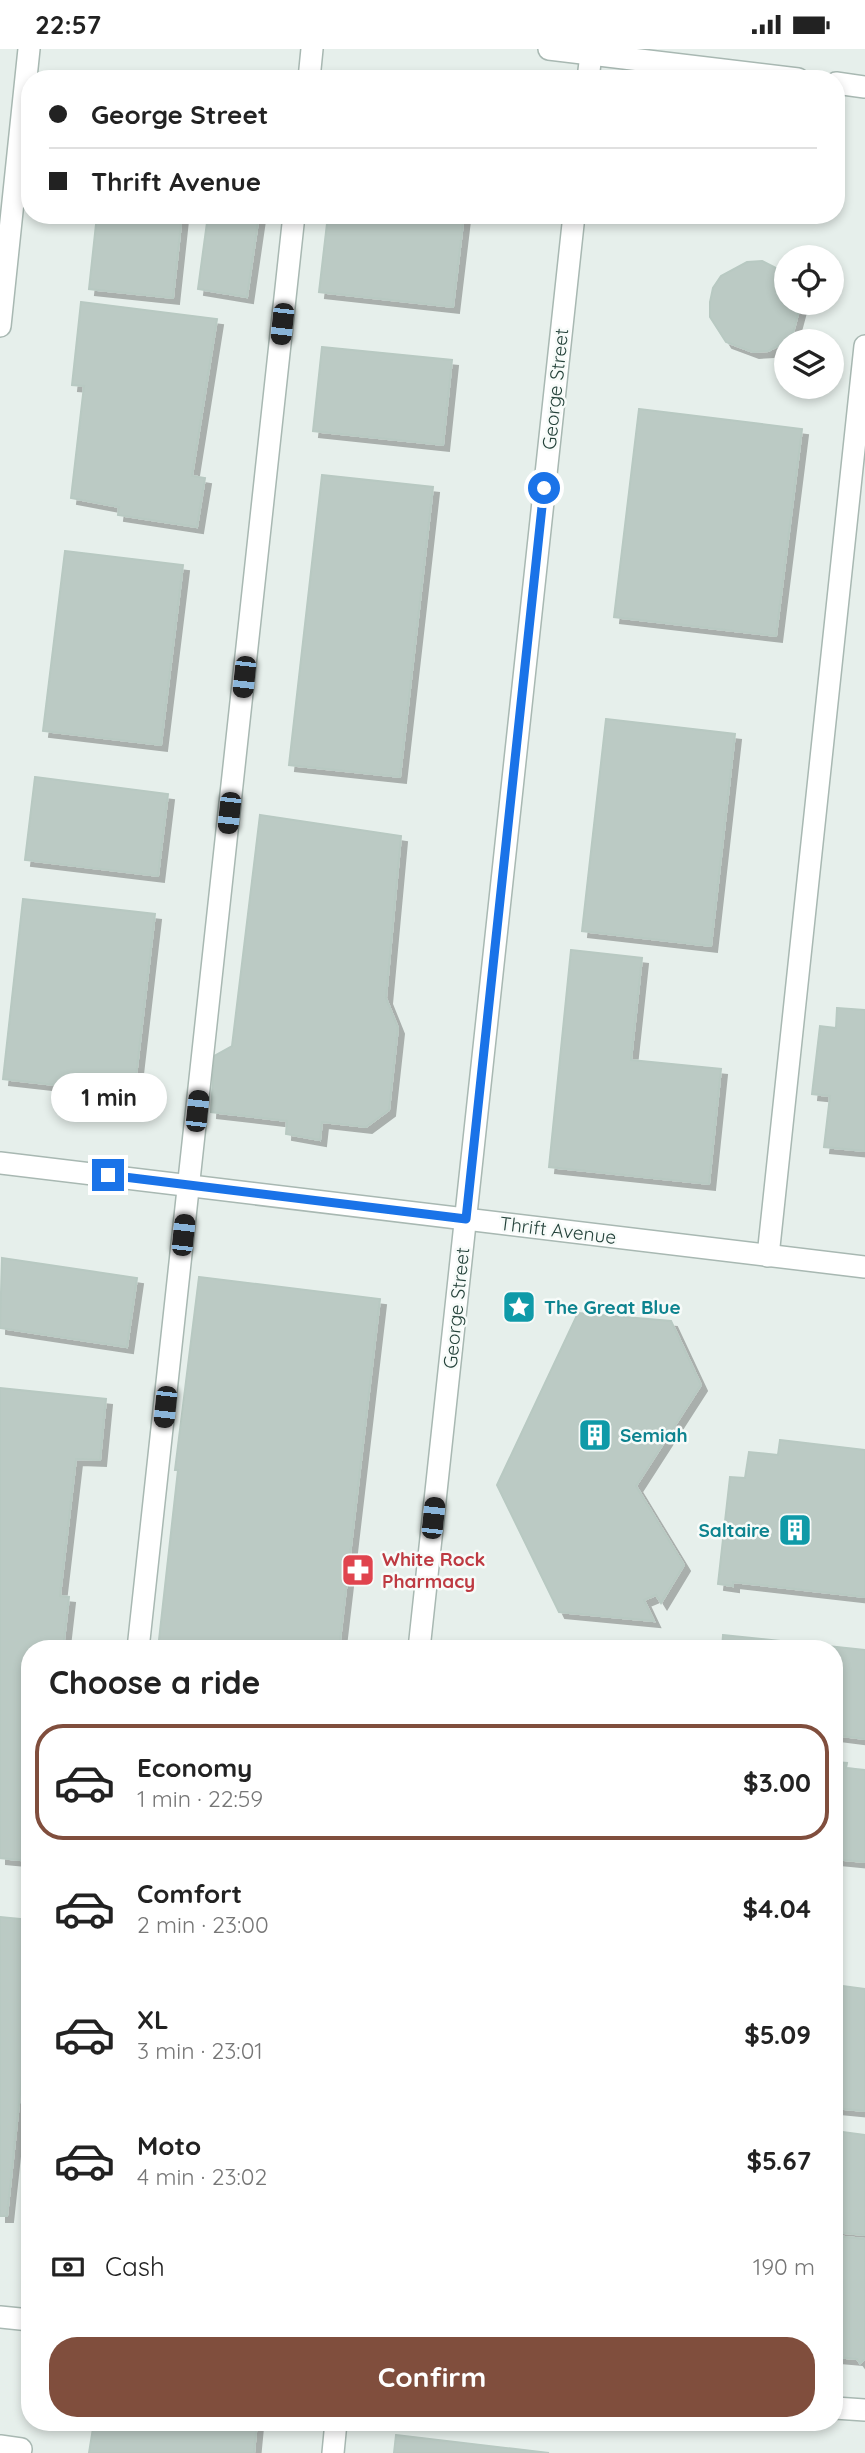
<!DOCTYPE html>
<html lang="en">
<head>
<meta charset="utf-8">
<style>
  body { margin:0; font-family:Quicksand,sans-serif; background:#f2f2f2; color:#222; height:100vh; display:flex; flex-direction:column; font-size:26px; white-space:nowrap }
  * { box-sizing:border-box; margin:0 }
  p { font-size:23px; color:#767676 }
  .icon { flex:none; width:38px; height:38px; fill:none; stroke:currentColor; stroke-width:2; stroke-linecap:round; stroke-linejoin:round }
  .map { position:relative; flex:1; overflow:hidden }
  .side { position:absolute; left:21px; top:1591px; width:822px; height:791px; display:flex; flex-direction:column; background:#fff; border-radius:28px; box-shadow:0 4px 10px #0003 }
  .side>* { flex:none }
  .guide { position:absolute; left:21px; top:21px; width:824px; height:154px; border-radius:28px; box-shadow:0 4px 10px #0003; display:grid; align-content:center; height:154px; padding:0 28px; background:#fff }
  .fabs { position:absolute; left:774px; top:196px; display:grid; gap:14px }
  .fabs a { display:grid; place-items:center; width:70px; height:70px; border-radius:50%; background:#fff; box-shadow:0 4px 10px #0003; font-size:35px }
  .end { position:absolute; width:32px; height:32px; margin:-16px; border:9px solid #1a73e8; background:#fff; box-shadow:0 0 0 4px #fff }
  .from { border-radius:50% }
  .bubble { position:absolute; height:49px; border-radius:24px; background:#fff; box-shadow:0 4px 10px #0003; font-size:23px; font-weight:700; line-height:49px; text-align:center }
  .car { position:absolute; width:21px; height:42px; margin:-21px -10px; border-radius:9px; box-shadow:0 0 5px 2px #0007; background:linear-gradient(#222 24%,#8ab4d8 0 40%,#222 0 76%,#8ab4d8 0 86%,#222 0) }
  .guide b { display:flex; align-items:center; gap:24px; height:66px; font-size:26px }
  .guide b+b { border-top:2px solid #e0e0e0 }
  .guide i { width:18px; height:18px; background:#222 }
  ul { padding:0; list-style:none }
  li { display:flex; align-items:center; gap:21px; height:116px; margin:0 14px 10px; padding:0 14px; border:4px solid transparent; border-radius:28px }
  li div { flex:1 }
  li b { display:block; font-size:26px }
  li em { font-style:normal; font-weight:700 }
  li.current { border-color:#804e3d }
  li>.icon { width:63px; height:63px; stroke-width:1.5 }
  h2 { padding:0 28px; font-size:32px; line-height:84px }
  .pay { display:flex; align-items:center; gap:18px; height:77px; padding:0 28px; font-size:26px }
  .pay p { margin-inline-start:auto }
  .button { display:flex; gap:14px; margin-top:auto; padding:14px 28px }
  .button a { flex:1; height:80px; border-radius:28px; background:#804e3d; color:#fff; font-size:28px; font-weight:700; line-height:80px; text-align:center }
  .status { display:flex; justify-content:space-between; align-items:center; height:49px; padding:0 35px; background:#fff; direction:ltr }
  .status svg { height:19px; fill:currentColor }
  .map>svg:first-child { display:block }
</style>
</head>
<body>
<div class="status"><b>22:57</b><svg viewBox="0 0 49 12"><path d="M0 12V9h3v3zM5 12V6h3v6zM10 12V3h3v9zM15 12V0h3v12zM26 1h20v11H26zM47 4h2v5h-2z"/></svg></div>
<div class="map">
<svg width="865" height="2404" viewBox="0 0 865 2404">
  <defs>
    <filter id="shadow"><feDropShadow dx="6" dy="6" stdDeviation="0" flood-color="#0004"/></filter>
  </defs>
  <rect width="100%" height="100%" fill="#e6efeb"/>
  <!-- building -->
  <g fill="#bbcac4" stroke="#b8c9c2" stroke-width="2" filter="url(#shadow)">
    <path d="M97,166H182L173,249L89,240Z"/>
    <path d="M208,166H259L247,248L198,240Z"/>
    <path d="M328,166H464L453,258L319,243Z"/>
    <path d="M762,212L786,224V254H801L793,284L782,295L768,302L753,303L726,293L710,268V253L713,239L721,227L747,213Z"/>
    <path d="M81,253L217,270L192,427L205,429L197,478L118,466L119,458L71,449L84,337L72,336Z"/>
    <path d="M322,298L452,311L443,396L313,382Z"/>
    <path d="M639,360L802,380L776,587L614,568Z"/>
    <path d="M322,426L433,438L400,728L289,716Z"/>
    <path d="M65,502L183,516L161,696L43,682Z"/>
    <path d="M606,670L735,685L711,897L582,882Z"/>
    <path d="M35,728L168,745L158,827L25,811Z"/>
    <path d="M260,766L401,787L386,949L398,979L389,1061L366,1078L322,1073L320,1091L286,1085L287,1072L211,1063L214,1007L232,997Z"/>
    <path d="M23,850L155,865L134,1045L3,1030Z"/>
    <path d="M571,901L642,909L631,1011L721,1020L709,1135L549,1118Z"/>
    <path d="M837,959L865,961V1102L824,1098L830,1047L812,1045L820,977L836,979Z"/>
    <path d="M2,1209L137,1229L127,1298L0,1279Z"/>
    <path d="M199,1228L380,1250L339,1600H158L178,1421H175Z"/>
    <path d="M578,1264L671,1272L701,1336L636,1437L684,1516L661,1554L656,1546L644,1551L654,1572L559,1563L497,1436Z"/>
    <path d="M0,1339L106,1350L100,1411L76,1410L60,1547L69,1548L63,1600H30V1812L0,1809Z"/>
    <path d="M780,1391L865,1401V1548L733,1533V1537L718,1535L730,1428L745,1429L749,1403L778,1406Z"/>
    <path d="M723,1586L865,1601V1690L835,1686V1600H722Z"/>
    <path d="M835,1713L847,1714L846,1719L865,1721V1813L835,1810Z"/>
    <path d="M0,1868L30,1871V1952L7,2167H0Z"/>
    <path d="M835,1936L865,1940V2062L835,2059Z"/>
    <path d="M835,2082L865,2086V2186L835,2183Z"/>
    <path d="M835,2187L865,2190V2310L860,2314L857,2310L835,2308Z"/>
    <path d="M94,2373H257L254,2404H89Z"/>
    <path d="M396,2386L549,2404H394Z"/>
  </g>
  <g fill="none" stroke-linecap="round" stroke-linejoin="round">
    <defs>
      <g id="service">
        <path d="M309,30L312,0"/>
        <path d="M768,1207L865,297"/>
        <path d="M138,1600L294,166"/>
        <path d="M0,2397L21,2400L20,2404"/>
      </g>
      <g id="minor">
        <path d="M549,0L798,30"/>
        <path d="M588,30L591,5"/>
        <path d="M836,34L865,38"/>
        <path d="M0,277L29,0"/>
        <path d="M419,1600L574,166"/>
        <path d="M333,2404L336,2373"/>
      </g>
      <g id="tertiary">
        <path d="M0,1114L865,1218"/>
        <path d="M0,2268L30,2271"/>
        <path d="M835,2359L865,2361"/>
      </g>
    </defs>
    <!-- service casing -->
    <use href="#service" stroke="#a8b8b2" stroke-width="24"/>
    <!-- minor casing -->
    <use href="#minor" stroke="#a8b8b2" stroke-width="24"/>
    <!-- tertiary casing -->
    <use href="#tertiary" stroke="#a8b8b2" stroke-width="24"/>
    <!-- service -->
    <use href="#service" stroke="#fff" stroke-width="21"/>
    <!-- minor -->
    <use href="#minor" stroke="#fff" stroke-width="21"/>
    <!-- tertiary -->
    <use href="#tertiary" stroke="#fff" stroke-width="21"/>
  </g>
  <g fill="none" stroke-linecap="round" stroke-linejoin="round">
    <!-- route -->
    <path stroke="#1a73e8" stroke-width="9" d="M108,1126L466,1170L544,439"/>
  </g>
  <!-- icons -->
  <defs>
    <symbol id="sight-square" viewBox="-11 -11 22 22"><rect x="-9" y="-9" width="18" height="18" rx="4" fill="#0f9aa8" stroke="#f7fbf9"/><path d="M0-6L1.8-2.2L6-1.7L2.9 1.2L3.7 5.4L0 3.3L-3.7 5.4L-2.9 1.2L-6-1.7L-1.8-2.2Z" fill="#fff"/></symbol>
    <symbol id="building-square" viewBox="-11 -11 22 22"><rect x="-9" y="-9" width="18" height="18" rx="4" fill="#0f9aa8" stroke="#f7fbf9"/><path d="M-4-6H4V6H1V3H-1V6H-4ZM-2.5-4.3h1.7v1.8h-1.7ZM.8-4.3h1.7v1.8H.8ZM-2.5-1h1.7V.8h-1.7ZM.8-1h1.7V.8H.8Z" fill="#fff"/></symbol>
    <symbol id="pharmacy-square" viewBox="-11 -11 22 22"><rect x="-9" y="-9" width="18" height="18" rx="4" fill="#e0444e" stroke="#f7fbf9"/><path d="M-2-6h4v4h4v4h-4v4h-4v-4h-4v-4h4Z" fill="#fff"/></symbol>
  </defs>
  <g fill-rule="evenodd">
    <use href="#sight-square" x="500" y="1239" width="38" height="38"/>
    <use href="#building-square" x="576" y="1367" width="38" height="38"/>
    <use href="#building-square" x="776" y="1462" width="38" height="38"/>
    <use href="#pharmacy-square" x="339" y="1502" width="38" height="38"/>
  </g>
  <g text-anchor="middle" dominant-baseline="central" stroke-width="5" stroke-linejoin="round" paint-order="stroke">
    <!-- street labels -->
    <g font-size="19" fill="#24423a" stroke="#f7fbf9">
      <text transform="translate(555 340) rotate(-84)">George Street</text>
      <text transform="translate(558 1181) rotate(7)">Thrift Avenue</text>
      <text transform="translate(456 1259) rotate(-84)">George Street</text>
    </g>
    <!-- culture labels -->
    <g font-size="19" font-weight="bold" fill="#0d838f" stroke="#f7fbf9" text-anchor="start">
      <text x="544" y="1258">The Great Blue</text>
      <text x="620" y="1386">Semiah</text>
      <text x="770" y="1481" text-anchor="end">Saltaire</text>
    </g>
    <!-- health labels -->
    <g font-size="19" font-weight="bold" fill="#be3a42" stroke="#f7fbf9" text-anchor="start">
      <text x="382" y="1510">White Rock<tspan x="382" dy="22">Pharmacy</tspan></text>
    </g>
  </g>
</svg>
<div class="fabs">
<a><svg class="icon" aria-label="locate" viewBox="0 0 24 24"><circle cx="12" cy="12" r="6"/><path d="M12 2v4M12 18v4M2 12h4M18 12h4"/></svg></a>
<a><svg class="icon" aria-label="layers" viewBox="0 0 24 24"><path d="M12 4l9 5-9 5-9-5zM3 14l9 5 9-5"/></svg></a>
</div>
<i class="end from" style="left:544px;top:439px"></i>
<i class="end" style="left:108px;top:1126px"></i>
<div class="bubble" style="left:51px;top:1024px;width:116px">1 min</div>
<i class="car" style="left:282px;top:275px;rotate:186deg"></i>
<i class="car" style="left:244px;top:628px;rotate:186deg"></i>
<i class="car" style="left:229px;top:764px;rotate:186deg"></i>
<i class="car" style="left:197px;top:1062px;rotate:6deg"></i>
<i class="car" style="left:183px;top:1186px;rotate:6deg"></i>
<i class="car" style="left:165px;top:1358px;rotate:186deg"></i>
<i class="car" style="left:433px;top:1469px;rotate:6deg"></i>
<div class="guide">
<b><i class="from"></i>George Street</b>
<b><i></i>Thrift Avenue</b>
</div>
<section class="side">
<h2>Choose a ride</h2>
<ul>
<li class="current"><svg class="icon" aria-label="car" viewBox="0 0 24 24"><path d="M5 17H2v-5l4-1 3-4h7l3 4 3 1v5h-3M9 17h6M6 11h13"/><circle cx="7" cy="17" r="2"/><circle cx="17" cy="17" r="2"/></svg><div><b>Economy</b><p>1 min · 22:59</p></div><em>$3.00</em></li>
<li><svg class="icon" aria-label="car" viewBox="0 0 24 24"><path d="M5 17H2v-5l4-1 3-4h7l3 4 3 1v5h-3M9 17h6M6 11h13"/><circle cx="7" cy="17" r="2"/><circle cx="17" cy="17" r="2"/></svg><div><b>Comfort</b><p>2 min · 23:00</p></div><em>$4.04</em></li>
<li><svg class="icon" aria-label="car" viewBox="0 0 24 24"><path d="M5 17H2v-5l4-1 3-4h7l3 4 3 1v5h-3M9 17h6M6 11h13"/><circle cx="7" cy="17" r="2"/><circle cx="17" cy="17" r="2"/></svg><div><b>XL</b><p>3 min · 23:01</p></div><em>$5.09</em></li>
<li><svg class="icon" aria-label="car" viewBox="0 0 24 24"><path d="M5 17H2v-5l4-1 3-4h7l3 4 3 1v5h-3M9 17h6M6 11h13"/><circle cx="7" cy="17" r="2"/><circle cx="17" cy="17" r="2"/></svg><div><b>Moto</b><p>4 min · 23:02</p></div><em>$5.67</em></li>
</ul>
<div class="pay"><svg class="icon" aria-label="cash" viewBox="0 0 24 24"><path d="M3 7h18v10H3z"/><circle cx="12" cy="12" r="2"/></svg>Cash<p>190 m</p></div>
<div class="button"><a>Confirm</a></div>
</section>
</div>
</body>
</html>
